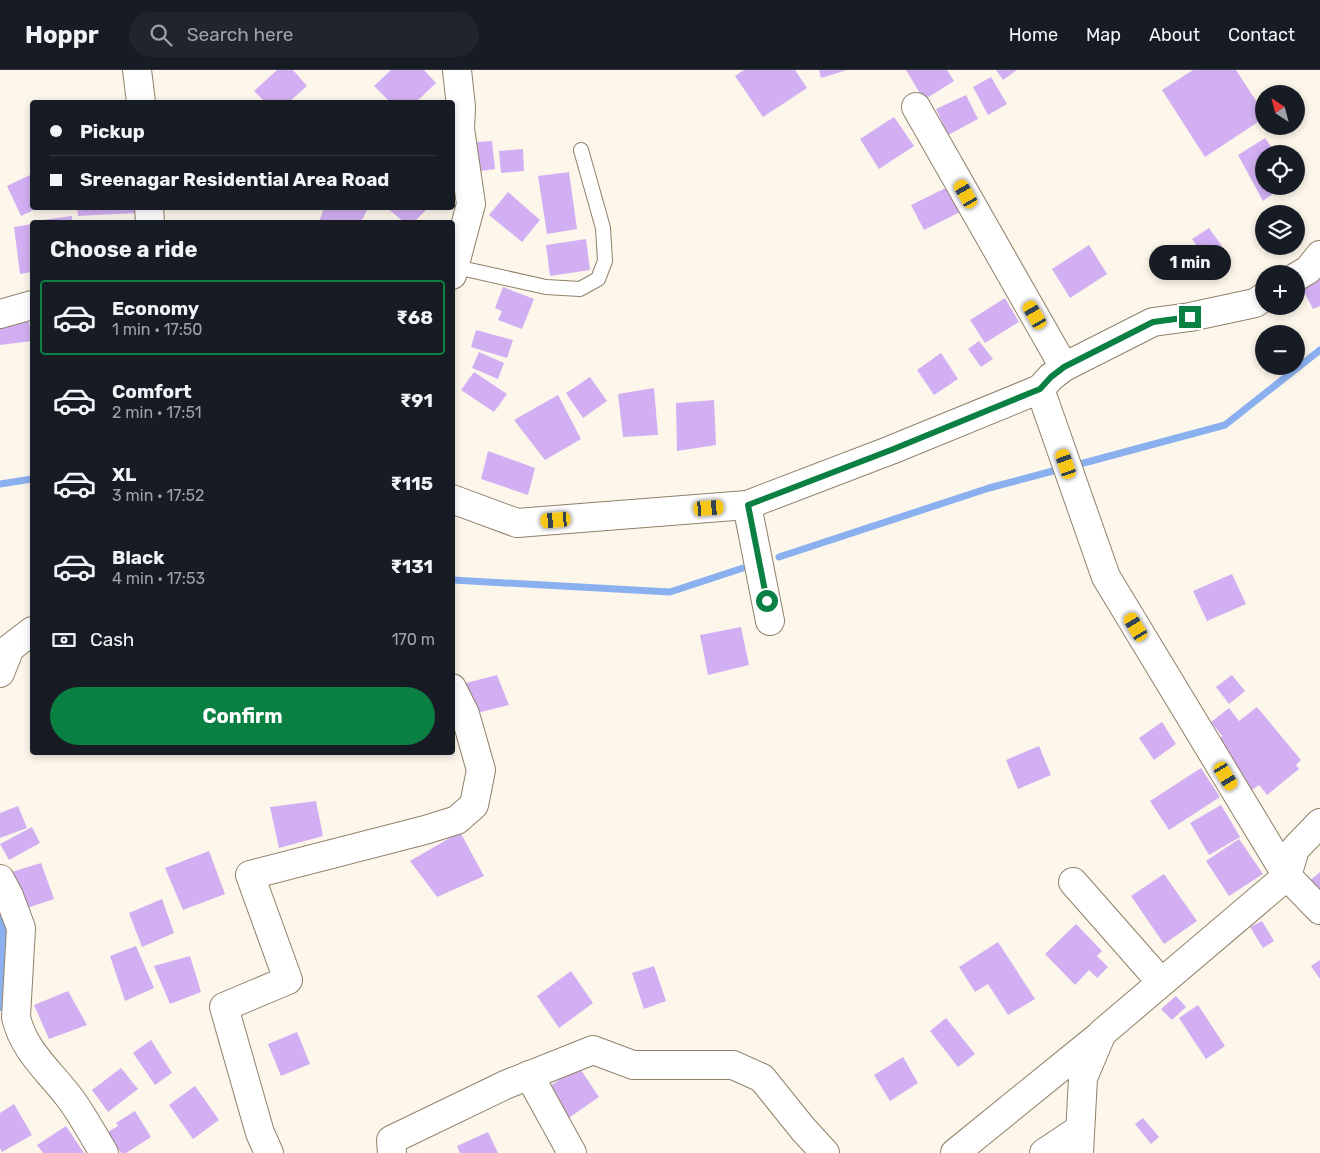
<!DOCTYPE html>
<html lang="en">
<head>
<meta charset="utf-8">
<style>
  body { margin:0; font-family:Rubik,sans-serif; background:#20242c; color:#f1f3f6; height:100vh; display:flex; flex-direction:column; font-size:19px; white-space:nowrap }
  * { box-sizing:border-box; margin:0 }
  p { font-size:16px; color:#9ea1a6 }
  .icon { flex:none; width:28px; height:28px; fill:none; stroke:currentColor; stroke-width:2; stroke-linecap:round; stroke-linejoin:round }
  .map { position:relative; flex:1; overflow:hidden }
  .details { position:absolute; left:30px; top:150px; width:425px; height:535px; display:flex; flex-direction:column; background:#171b24; border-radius:5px; box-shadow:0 2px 8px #0003 }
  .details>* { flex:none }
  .guide { position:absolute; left:30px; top:30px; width:425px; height:110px; border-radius:5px; box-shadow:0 2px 8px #0003; display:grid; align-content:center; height:110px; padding:0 20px; background:#171b24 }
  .needle { width:32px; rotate:324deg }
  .fabs { position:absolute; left:1255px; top:15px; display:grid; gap:10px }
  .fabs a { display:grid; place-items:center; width:50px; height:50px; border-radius:50%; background:#171b24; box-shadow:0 2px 8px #0003; font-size:25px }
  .end { position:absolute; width:22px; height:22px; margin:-11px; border:6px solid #0b8043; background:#fff; box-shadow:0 0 0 2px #fff }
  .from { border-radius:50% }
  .bubble { position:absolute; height:35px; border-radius:18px; background:#171b24; box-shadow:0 2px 8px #0003; font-size:16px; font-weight:700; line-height:35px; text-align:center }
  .car { position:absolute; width:15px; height:30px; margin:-15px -8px; border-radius:6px; box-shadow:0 0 4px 1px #0007; background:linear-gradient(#f5c518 24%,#345 0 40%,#f5c518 0 76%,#345 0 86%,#f5c518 0) }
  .guide b { display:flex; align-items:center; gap:18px; height:48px; font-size:19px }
  .guide b+b { border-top:1px solid #363941 }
  .guide i { width:12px; height:12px; background:#f1f3f6 }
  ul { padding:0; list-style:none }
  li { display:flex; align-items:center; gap:15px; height:75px; margin:0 10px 8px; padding:0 10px; border:2px solid transparent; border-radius:5px }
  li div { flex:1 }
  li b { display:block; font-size:19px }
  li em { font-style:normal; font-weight:700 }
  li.selected { border-color:#0b8043 }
  li>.icon { width:45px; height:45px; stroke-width:1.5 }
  h2 { padding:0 20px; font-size:22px; line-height:60px }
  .pay { display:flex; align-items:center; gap:12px; height:55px; padding:0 20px; font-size:19px }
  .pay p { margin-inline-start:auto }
  .primary-button { display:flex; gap:10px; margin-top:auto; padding:10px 20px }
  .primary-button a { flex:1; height:58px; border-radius:30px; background:#0b8043; color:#fff; font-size:20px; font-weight:700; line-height:58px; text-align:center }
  header { display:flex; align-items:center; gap:30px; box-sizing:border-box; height:70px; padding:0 25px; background:#171b24; border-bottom:1px solid #363941 }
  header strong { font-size:24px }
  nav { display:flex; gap:28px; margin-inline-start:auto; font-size:18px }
  .search { width:350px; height:45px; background:#20242c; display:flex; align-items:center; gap:12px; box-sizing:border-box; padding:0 18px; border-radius:28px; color:#9ea1a6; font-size:19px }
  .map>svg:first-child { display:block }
</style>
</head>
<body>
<header>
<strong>Hoppr</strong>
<div class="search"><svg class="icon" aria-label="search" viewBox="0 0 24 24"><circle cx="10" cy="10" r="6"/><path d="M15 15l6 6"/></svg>Search here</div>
<nav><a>Home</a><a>Map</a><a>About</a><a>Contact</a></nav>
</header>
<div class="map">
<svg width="1320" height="1083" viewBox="0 0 1320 1083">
  <rect width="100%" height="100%" fill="#fdf6eb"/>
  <!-- water -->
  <path fill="#8bb0ef" d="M0,845L15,865L10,941H0Z"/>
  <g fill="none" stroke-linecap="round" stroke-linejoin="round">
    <!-- stream -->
    <g stroke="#8bb0ef" stroke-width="7">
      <path d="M1080,394L1225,355L1320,280"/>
      <path d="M0,414L32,409"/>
      <path d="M779,487L989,418L1053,401"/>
      <path d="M452,510L670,522L743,498"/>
    </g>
  </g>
  <!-- building -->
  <g fill="#d2aff2">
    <path d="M277,0H293L307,16L289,32H265L254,21Z"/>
    <path d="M391,0H424L436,13L416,32H390L374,16Z"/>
    <path d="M744,0H795L807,18L763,47L735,6Z"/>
    <path d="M819,0H847L821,8Z"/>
    <path d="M906,0H947L954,11L924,30Z"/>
    <path d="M996,0H1017L1003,10Z"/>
    <path d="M1193,0H1236L1264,43V48L1205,87L1162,20Z"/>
    <path d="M991,7L1007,34L988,45L973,17Z"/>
    <path d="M966,25L978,49L948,65L936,39Z"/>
    <path d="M894,47L914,76L879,99L860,69Z"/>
    <path d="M1265,68L1276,84H1264V116H1284L1263,131L1238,85Z"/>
    <path d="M492,71L495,99L480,101L477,72Z"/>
    <path d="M523,79L524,101L501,103L499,81Z"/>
    <path d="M569,102L577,159L547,164L538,106Z"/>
    <path d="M32,104V138H38L21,146L7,116Z"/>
    <path d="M952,115L964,140L924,160L911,135Z"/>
    <path d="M508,122L540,150L522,172L489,145Z"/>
    <path d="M77,138H138V143L78,146Z"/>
    <path d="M324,138H368L361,152H319Z"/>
    <path d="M387,138H428L414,152H404Z"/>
    <path d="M72,146V152H42V150Z"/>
    <path d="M32,154V202L20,204L14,157Z"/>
    <path d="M1209,158L1222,176L1205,188L1192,169Z"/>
    <path d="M586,169L590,200L550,206L546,175Z"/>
    <path d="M1089,175L1107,204L1070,228L1052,199Z"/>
    <path d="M1320,204V236L1313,239L1300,214Z"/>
    <path d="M503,217L534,229L522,259L498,250L502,241L495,238Z"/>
    <path d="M1005,228L1019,252L985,273L970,250Z"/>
    <path d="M28,245L32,271L0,275V248Z"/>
    <path d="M476,260L513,270L507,288L471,277Z"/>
    <path d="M979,271L993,289L981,297L968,279Z"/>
    <path d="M479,282L504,293L498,309L472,298Z"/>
    <path d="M941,283L958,309L934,325L917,300Z"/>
    <path d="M474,302L507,324L494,342L461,320Z"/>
    <path d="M590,307L607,331L583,348L566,323Z"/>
    <path d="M654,318L658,365L623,367L618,324Z"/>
    <path d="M558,325L581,369L545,390L514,350Z"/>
    <path d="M714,330L716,375L677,381L676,333Z"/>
    <path d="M488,381L535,398L528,425L481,409Z"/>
    <path d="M1232,504L1246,534L1207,551L1193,521Z"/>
    <path d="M741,557L749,595L708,605L700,565Z"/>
    <path d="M497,605L509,635L473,644L462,614Z"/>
    <path d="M1232,605L1245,621L1229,634L1216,617Z"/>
    <path d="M1257,637L1301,690L1296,695L1299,699L1267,725L1259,715L1252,720L1213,673L1222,666L1211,652L1229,638L1239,651Z"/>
    <path d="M1162,652L1176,674L1154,690L1139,668Z"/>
    <path d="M1039,676L1051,705L1018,719L1006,690Z"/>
    <path d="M1201,698L1220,727L1169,760L1150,731Z"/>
    <path d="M316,731L323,766L279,778L270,737Z"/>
    <path d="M1221,735L1240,767L1209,785L1190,753Z"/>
    <path d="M18,736L27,758L0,768V743Z"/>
    <path d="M32,757L40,773L9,790L0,774Z"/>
    <path d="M460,762L484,806L437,827L410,791Z"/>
    <path d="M1239,769L1263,804L1229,826L1206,791Z"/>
    <path d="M209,781L225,824L183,840L165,798Z"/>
    <path d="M41,793L54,829L24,839L8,803Z"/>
    <path d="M1320,802V829L1307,813Z"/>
    <path d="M1164,804L1197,851L1164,874L1131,826Z"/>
    <path d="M162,829L174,863L142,877L129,843Z"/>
    <path d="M1262,851L1274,871L1263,878L1250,857Z"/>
    <path d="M1076,854L1102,881L1097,886L1108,897L1097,908L1089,900L1075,915L1045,884Z"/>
    <path d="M998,872L1035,929L1008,945L988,914L975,922L959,897Z"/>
    <path d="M136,876L154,918L125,931L110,886Z"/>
    <path d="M190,886L201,922L170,934L154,896Z"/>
    <path d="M1320,890V909L1311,896Z"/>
    <path d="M654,896L666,931L644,939L632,903Z"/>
    <path d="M571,901L593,933L559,958L537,926Z"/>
    <path d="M68,921L87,955L49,969L34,935Z"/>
    <path d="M1176,926L1186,937L1172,950L1161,939Z"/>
    <path d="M1198,935L1225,976L1206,989L1179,948Z"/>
    <path d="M946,948L975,984L958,997L930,961Z"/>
    <path d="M297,962L310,994L281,1006L268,974Z"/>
    <path d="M151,970L172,1003L155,1015L133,983Z"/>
    <path d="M903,987L918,1013L890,1031L874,1005Z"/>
    <path d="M579,997L599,1027L563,1052L542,1021Z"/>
    <path d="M121,998L138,1019L108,1042L92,1020Z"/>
    <path d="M195,1016L219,1050L193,1069L169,1035Z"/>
    <path d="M14,1034L32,1065L2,1082L0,1078V1043Z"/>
    <path d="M135,1041L151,1067L126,1083H121L108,1062L118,1056L116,1053Z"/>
    <path d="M1143,1048L1159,1067L1151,1074L1135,1054Z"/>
    <path d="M66,1056L84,1083H43L37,1075Z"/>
    <path d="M488,1062L498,1083H460L457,1076Z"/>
  </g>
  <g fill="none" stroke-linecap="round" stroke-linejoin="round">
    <defs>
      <path id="service" d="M456,197L546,217L580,219L598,209L605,191L603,158L581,80"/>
      <g id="minor">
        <path d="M137,0L141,32"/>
        <path d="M916,37L1064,297"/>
        <path d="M149,138L150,152"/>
        <path d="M452,205L471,134L460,59L461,37L457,0"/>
        <path d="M1296,207L1308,200L1320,185"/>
        <path d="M1040,319L1106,507L1287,806L1320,840"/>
        <path d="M452,429L517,453L747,435L891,380L1040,319L1051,307L1064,297L1153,252L1190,247L1255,233L1264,227"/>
        <path d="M747,435L770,551"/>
        <path d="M1287,806L1295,779L1320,753"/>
        <path d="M0,809L9,826L21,858L16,947C23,980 50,1002 69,1027C82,1044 93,1065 104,1083"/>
        <path d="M1073,812L1161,912"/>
        <path d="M529,1005L572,1083"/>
        <path d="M269,1083L260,1063L224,937L288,910L250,805L425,760L457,750L474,735L481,700L465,644L452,618"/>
        <path d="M392,1083L391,1070L505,1015L593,980L633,995H733L762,1008L803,1059L825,1083"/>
        <path d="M955,1083L1098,967"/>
        <path d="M1044,1083L1080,1059"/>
        <path d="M1079,1083L1083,1008L1102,963L1287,806"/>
      </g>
      <g id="tertiary">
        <path d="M0,244L32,235"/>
        <path d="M0,603L10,578L32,561"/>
      </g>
    </defs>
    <!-- service casing -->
    <use href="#service" stroke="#908169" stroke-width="16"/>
    <!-- minor casing -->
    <use href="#minor" stroke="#908169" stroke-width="30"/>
    <!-- tertiary casing -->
    <use href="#tertiary" stroke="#908169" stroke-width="30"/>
    <!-- service -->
    <use href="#service" stroke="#fff" stroke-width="14"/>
    <!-- minor -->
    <use href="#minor" stroke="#fff" stroke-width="28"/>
    <!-- tertiary -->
    <use href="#tertiary" stroke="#fff" stroke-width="28"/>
  </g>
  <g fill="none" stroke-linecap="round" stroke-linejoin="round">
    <!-- route -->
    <path stroke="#0b8043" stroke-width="6" d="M767,531L748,435L891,380L1040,319L1051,307L1064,297L1153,252L1190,247"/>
  </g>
</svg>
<div class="fabs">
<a><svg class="needle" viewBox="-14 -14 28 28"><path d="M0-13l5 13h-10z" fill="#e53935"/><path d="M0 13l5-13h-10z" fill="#9ea1a6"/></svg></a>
<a><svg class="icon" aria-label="locate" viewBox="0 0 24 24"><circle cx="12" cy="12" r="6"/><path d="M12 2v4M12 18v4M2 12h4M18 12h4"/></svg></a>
<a><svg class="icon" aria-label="layers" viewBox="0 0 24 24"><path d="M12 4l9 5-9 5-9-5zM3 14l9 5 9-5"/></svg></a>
<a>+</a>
<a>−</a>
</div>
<i class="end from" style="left:767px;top:531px"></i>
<i class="end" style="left:1190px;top:247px"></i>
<div class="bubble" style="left:1149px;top:175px;width:82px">1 min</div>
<i class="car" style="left:966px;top:124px;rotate:330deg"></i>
<i class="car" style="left:1035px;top:245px;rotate:330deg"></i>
<i class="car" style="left:1066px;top:394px;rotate:341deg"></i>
<i class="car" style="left:709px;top:438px;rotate:86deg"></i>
<i class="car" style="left:556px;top:450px;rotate:265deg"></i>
<i class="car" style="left:1136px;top:557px;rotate:329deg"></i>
<i class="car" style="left:1226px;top:706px;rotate:149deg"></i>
<div class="guide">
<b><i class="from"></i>Pickup</b>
<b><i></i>Sreenagar Residential Area Road</b>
</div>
<section class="details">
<h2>Choose a ride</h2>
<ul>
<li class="selected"><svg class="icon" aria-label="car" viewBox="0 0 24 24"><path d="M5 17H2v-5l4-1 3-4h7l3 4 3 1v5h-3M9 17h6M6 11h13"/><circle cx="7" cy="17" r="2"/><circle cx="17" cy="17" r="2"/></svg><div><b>Economy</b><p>1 min · 17:50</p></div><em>₹68</em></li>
<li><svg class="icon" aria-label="car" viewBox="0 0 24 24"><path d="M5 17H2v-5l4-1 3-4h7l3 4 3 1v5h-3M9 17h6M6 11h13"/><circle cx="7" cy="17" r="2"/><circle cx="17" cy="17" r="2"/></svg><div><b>Comfort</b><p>2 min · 17:51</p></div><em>₹91</em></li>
<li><svg class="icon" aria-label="car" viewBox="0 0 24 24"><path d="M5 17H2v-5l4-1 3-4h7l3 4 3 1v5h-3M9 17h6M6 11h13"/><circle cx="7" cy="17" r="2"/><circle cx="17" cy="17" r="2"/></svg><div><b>XL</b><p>3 min · 17:52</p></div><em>₹115</em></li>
<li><svg class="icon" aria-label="car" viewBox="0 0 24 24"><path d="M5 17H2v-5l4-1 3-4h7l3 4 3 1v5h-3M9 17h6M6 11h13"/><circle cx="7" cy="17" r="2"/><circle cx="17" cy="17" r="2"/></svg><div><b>Black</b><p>4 min · 17:53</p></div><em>₹131</em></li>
</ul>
<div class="pay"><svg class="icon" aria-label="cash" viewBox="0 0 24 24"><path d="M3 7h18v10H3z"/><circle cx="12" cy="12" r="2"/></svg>Cash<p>170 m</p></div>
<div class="primary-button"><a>Confirm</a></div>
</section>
</div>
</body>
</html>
